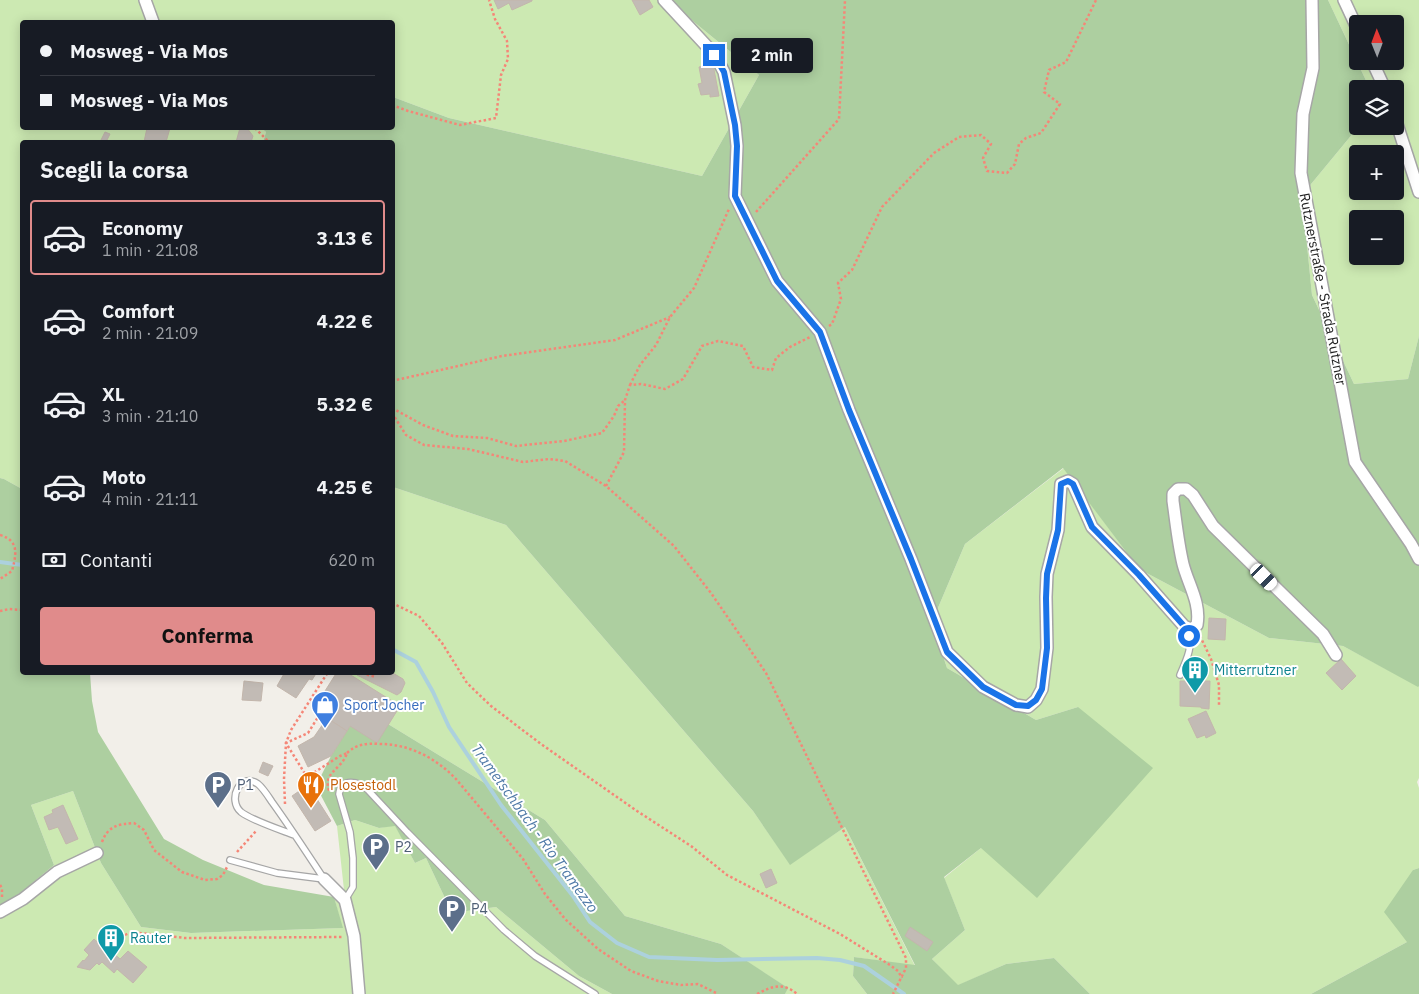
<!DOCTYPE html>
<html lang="it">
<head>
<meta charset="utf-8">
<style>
  body { margin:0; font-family:"IBM Plex Sans",sans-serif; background:#242831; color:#f1f3f6; height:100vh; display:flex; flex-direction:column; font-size:19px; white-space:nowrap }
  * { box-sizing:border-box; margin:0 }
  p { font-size:16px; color:#9ea1a6 }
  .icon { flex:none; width:28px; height:28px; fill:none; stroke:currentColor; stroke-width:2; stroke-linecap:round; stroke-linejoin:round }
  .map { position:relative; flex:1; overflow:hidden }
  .side { position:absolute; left:20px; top:140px; width:375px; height:535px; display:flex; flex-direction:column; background:#171b24; border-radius:5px; box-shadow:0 2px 12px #0003 }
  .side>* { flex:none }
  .hud { position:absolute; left:20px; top:20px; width:375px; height:110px; border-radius:5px; box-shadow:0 2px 12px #0003; display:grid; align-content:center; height:110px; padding:0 20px; background:#171b24 }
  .needle { width:32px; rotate:359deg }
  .buttons { position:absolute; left:1349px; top:15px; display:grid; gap:10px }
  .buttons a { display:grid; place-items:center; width:55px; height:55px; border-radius:5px; background:#171b24; box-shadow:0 2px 12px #0003; font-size:25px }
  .end { position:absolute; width:22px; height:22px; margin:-11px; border:6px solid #1a73e8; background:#fff; box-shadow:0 0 0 2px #fff }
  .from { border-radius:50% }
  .bubble { position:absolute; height:35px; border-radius:5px; background:#171b24; box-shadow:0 2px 12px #0003; font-size:16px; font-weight:700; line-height:35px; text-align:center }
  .car { position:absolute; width:15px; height:30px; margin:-15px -8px; border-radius:6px; box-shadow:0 0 4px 1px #0007; background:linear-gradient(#fff 24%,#345 0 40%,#fff 0 76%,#345 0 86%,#fff 0) }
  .hud b { display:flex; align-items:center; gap:18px; height:48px; font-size:19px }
  .hud b+b { border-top:1px solid #363941 }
  .hud i { width:12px; height:12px; background:#f1f3f6 }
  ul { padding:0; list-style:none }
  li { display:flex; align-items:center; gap:15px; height:75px; margin:0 10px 8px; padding:0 10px; border:2px solid transparent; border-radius:5px }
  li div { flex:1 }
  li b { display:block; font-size:19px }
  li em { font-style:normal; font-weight:700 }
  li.active { border-color:#e08b8b }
  li>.icon { width:45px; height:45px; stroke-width:1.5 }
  h2 { padding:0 20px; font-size:22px; line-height:60px }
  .pay { display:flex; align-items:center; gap:12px; height:55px; padding:0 20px; font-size:19px }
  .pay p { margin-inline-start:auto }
  .primary-button { display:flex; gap:10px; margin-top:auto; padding:10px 20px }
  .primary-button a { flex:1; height:58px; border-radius:5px; background:#e08b8b; color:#111; font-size:20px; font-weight:700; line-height:58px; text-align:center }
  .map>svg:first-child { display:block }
</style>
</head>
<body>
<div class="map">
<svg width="1419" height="994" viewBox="0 0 1419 994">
  <rect width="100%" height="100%" fill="#f2efe9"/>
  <!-- grass -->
  <g fill="#cce9b2" fill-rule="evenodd">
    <path d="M0,0H667L759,75L702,176L449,118L393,97L392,22H22V128H261L266,132L263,142H22V489L4,479L0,478Z"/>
    <path d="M1328,0H1419V336L1408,379L1354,384L1312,295L1302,195L1359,126H1395V89H1370ZM1358,24H1395V61H1358ZM1358,154H1395V191H1358ZM1358,219H1395V256H1358Z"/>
    <path d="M1064,468L1139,569L1269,638L1343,646L1418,686H1419V778L1417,782L1419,788V868L1413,870L1407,942L1311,994H1090L1054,958L1006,964L957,986L932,959L965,930L944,878L981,848L1078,707L1036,720L947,668L932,622L965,544Z"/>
    <path d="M393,487L506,525L753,811L790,864L845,827L915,966L854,957L853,976L867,994H785L787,988L721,944L625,916L545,820L388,724L346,673L392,672Z"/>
    <path d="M73,791L101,863L141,927L191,933L342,928L334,897L345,899L337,826L355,820L379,828L395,825L415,863L426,858L452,913L496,907L579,976L612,994H0V910L54,865L31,805Z"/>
  </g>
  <!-- forest -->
  <g fill="#adcfa0">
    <path d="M667,0H1328L1370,89H1358V126H1359L1302,195L1312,295L1354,384L1408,379L1419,336V686L1418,687L1343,646L1269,638L1139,569L1063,468L965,544L932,622L947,668L1036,720L1078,707L1153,768L1037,898L981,848L944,877L965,930L932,959L958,985L1006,964L1054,958L1090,994H867L853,976L854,957L915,965L845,827L790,865L753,811L506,525L393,487L392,142H263L266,132L261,128H392L393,97L449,118L702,176L759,75Z"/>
    <path d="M0,478L4,479L22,489V672L90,673L92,701L98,732L164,839L203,860L264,885L334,897L343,928L191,933L141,927L101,863L73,791L31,805L54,865L0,910Z"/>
    <path d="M388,724L545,820L625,916L721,944L788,988L785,994H612L579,976L496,907L452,913L426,858L415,863L395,826L379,828L355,820L337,826L316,786L331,756L350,726Z"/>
    <path d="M1419,868V994H1311L1407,942L1384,912L1413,870Z"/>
  </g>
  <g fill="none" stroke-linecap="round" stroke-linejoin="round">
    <!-- stream -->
    <g stroke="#acd1dd" stroke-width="4">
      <path d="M0,562L22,565"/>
      <path d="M392,649L416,662L433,692L449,727L501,805L573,896L590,922L617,943L649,957L717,960L817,958L840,960L864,966L904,994"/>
    </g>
  </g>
  <!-- building -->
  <g fill="#c2bbb5" stroke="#c3b6ac">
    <path d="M494,0H532V1L512,10L509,3L498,9Z"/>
    <path d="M632,0H649L653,7L640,15Z"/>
    <path d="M713,64L719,96L710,97V94L701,95L698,84L702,83L699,67Z"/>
    <path d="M147,128H170L166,142H144Z"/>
    <path d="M240,128H247L253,136L251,142H236Z"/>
    <path d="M105,132L110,134L106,142H100Z"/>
    <path d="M1209,618L1226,619L1225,640L1208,639Z"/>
    <path d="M1341,659L1356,676L1342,690L1326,673Z"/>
    <path d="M285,672H317L312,680L309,679L296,698L277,686Z"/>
    <path d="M337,672H346L400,706L377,743L350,726L347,731L313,710Z"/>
    <path d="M358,672H391L403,679L405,683L401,692L397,695L357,675Z"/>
    <path d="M244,681L263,683L261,701L242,700Z"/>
    <path d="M1180,681H1210L1209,709L1201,708V707L1180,706Z"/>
    <path d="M1206,711L1216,733L1206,738L1205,735L1197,738L1188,719Z"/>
    <path d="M327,718L347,731L331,756L308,767L298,746L314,737Z"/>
    <path d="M263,762L273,766L268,776L259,772Z"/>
    <path d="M308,785L331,821L315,831L292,796Z"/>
    <path d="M63,805L78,839L66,844L58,827L49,830L44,817L53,813L52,810Z"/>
    <path d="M771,869L777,883L766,888L760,874Z"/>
    <path d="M910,927L933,942L927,951L905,936Z"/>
    <path d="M94,939L108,952L110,950L120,959L128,951L147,967L133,983L117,969L114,973L102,962L99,965L97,963L90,970L77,967L83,960L84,961L89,955L84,950Z"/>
  </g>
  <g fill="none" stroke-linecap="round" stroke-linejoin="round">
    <defs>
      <g id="service">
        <path d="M1180,675C1187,657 1195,647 1185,628"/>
        <path d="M294,835C281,830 251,820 241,812C227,800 240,771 258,784C263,788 268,796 272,802C290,827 307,853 324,879"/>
        <path d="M230,860L277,873L324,879"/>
        <path d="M345,900L353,887V858L350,832L339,794C341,778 358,781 367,789L407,832L504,930L535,956L595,994"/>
      </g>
      <g id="minor">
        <path d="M145,0L153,22"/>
        <path d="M664,0L715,55L724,72L735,125L737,146L735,196L777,281L820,332L849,410L911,559L947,652L983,687L1016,705L1028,707L1036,700L1042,689L1047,648L1046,597L1047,574L1058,530L1061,484L1068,481L1073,484L1092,527L1139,575L1184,626L1191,629L1197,625C1201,603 1188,584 1183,564C1178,543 1176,522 1173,501V494L1178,489H1186L1193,495L1213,526L1323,634L1336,655"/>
        <path d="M1312,0L1313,68L1303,114L1301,173L1355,462L1411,544L1419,559"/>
        <path d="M1344,0L1358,30"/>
        <path d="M1372,61L1385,89"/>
        <path d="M1395,118L1419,192"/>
        <path d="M324,879L345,900L354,936L359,994"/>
        <path d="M0,912L23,899L57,872L97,853"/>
      </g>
    </defs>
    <!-- service casing -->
    <use href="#service" stroke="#a6a6a6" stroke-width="8"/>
    <!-- minor casing -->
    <use href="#minor" stroke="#a6a6a6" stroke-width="14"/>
    <!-- path -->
    <g stroke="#f58677" stroke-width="2.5" stroke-dasharray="2.5 2.5" stroke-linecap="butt">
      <path d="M392,105L408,111L460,125L496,118L501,75L508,59L507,41L495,19L489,0"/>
      <path d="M255,128L269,142"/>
      <path d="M756,212L839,119L845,0"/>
      <path d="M829,326L832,324L841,299L838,283L852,270L882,207L934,153L959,137L981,135L991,144L983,158L987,171L1007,173L1015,164L1019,144L1026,138L1041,133L1060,104L1044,92L1049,70L1066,62L1096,0"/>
      <path d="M392,381L502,356L615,340L670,317"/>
      <path d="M630,385L640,365L656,345L670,317L694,288L729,209"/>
      <path d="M392,408L423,425L453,436L487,438L516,446L564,441L602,433L614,416L618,406L625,400"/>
      <path d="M392,413L406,435L424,445L468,449L523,462L549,459L565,461L606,486L674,546L711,593L766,673L906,958V968L893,994"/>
      <path d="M606,486L624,452L625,400L630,385L641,384L665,389L683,379L702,346L718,341L743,346L753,367L772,370L776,358L790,347L810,337"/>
      <path d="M0,535C20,541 16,555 12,571L0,579"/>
      <path d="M392,603L419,616L442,643L467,683L491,706L541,744L637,811L691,846L727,875L840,934L890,965L898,971L902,978"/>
      <path d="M0,611L9,609L22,610"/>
      <path d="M1200,636L1211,659L1219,685V705"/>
      <path d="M357,672L376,677"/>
      <path d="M320,714L308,733L286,743L307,777L340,756L347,753C342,770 321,772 330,793"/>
      <path d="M347,753C357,744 366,743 380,744C409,744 436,758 456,779L523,859L545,894L565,919L598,949L631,971L658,981L681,985L698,984L718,994"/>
      <path d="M285,804L284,779L286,743L291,730L328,672"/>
      <path d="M102,842C108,826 118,824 134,823L144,830L154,850L182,872L205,880L217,879L223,875L227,867"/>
      <path d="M237,852L257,830"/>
      <path d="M0,885L2,888V897"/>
      <path d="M125,935L131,932L185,938L342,937"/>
      <path d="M757,994C772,986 783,982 797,994"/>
    </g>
    <!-- service -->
    <use href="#service" stroke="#fff" stroke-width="5.5"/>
    <!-- minor -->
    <use href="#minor" stroke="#fff" stroke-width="11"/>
  </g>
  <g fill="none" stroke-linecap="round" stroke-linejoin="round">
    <!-- route -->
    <path stroke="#1a73e8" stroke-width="6" d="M714,55L724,72L735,125L737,146L735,196L777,281L820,332L849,410L911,559L947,652L983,687L1016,705L1028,706L1036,700L1042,689L1047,648L1046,598L1047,574L1058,530L1061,484L1068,481L1073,484L1092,527L1139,575L1184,626L1189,636"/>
  </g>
  <!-- icons -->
  <defs>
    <symbol id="building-pin" viewBox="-11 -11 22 30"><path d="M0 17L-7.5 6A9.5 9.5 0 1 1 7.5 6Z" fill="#0f9aa8" stroke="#fff"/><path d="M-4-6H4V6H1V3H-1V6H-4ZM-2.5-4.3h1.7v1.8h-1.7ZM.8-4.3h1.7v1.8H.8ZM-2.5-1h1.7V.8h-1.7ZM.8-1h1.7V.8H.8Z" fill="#fff"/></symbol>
    <symbol id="shop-pin" viewBox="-11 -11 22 30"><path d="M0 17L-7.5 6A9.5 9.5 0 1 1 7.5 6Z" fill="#3f7fe0" stroke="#fff"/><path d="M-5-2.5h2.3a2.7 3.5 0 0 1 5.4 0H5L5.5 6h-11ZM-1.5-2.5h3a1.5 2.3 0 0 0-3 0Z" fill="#fff"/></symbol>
    <symbol id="parking-pin" viewBox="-11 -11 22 30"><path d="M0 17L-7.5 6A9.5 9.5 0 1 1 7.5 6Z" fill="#5c6f8a" stroke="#fff"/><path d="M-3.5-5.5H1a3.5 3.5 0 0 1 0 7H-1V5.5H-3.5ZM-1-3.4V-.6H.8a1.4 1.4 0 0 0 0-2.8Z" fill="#fff"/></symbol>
    <symbol id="restaurant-pin" viewBox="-11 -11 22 30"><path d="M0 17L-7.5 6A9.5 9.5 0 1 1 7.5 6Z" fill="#e8710a" stroke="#fff"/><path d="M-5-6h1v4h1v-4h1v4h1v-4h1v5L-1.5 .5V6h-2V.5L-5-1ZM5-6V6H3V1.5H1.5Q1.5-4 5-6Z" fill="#fff"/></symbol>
  </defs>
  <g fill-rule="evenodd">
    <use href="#building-pin" x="1179" y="654" width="32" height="43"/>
    <use href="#shop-pin" x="309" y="689" width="32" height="43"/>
    <use href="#parking-pin" x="202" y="769" width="32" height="43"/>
    <use href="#restaurant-pin" x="295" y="769" width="32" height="43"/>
    <use href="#parking-pin" x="360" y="831" width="32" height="43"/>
    <use href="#parking-pin" x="436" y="893" width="32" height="43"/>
    <use href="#building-pin" x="95" y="922" width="32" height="43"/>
  </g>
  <g text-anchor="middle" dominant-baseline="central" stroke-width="4" stroke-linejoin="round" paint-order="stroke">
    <!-- street labels -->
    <g font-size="14" fill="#222" stroke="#fff">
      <text transform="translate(1323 289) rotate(79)">Rutznerstraße - Strada Rutzner</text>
    </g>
    <!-- culture labels -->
    <g font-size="14" fill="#0d838f" stroke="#fff" text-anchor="start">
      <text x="1214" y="670">Mitterrutzner</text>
      <text x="130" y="938">Rauter</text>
    </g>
    <!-- shop labels -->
    <g font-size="14" fill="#366cbe" stroke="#fff" text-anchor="start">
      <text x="344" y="705">Sport Jocher</text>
    </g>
    <!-- service labels -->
    <g font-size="14" fill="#4e5e75" stroke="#fff" text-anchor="start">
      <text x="237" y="785">P1</text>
      <text x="395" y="847">P2</text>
      <text x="471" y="909">P4</text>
    </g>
    <!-- food labels -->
    <g font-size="14" fill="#c56008" stroke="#fff" text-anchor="start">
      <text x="330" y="785">Plosestodl</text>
    </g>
    <!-- water labels -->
    <g font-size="15" font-style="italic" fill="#4e79a7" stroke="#fff">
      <text transform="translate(535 828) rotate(54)">Trametschbach - Rio Tramezzo</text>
    </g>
  </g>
</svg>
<div class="buttons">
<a><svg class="needle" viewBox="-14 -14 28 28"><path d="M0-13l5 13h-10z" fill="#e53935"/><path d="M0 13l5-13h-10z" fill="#9ea1a6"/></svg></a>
<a><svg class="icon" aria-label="layers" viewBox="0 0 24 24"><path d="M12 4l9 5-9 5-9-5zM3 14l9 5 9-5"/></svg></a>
<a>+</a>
<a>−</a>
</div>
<i class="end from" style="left:1189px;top:636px"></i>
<i class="end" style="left:714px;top:55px"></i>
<div class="bubble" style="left:731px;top:38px;width:82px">2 min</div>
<i class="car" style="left:1264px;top:577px;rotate:135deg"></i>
<div class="hud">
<b><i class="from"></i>Mosweg - Via Mos</b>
<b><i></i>Mosweg - Via Mos</b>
</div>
<section class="side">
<h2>Scegli la corsa</h2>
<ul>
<li class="active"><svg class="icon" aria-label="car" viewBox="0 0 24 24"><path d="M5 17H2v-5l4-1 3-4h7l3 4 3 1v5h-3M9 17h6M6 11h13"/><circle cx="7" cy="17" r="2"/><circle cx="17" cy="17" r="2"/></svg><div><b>Economy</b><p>1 min · 21:08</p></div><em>3.13 €</em></li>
<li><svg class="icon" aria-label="car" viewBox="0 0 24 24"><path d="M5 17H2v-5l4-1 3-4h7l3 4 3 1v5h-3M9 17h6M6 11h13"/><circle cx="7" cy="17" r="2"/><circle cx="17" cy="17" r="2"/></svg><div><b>Comfort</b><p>2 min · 21:09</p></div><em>4.22 €</em></li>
<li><svg class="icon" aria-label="car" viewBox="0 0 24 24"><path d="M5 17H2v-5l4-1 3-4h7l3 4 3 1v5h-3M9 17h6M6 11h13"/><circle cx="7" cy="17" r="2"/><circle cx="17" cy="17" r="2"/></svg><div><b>XL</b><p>3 min · 21:10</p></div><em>5.32 €</em></li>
<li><svg class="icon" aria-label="car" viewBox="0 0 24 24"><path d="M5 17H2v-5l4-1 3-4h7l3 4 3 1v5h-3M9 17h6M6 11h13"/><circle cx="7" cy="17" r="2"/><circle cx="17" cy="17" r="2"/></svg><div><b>Moto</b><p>4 min · 21:11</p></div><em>4.25 €</em></li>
</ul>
<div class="pay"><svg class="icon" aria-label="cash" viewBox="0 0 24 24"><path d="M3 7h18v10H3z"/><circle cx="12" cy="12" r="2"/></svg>Contanti<p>620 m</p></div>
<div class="primary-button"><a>Conferma</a></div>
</section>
</div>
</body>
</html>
